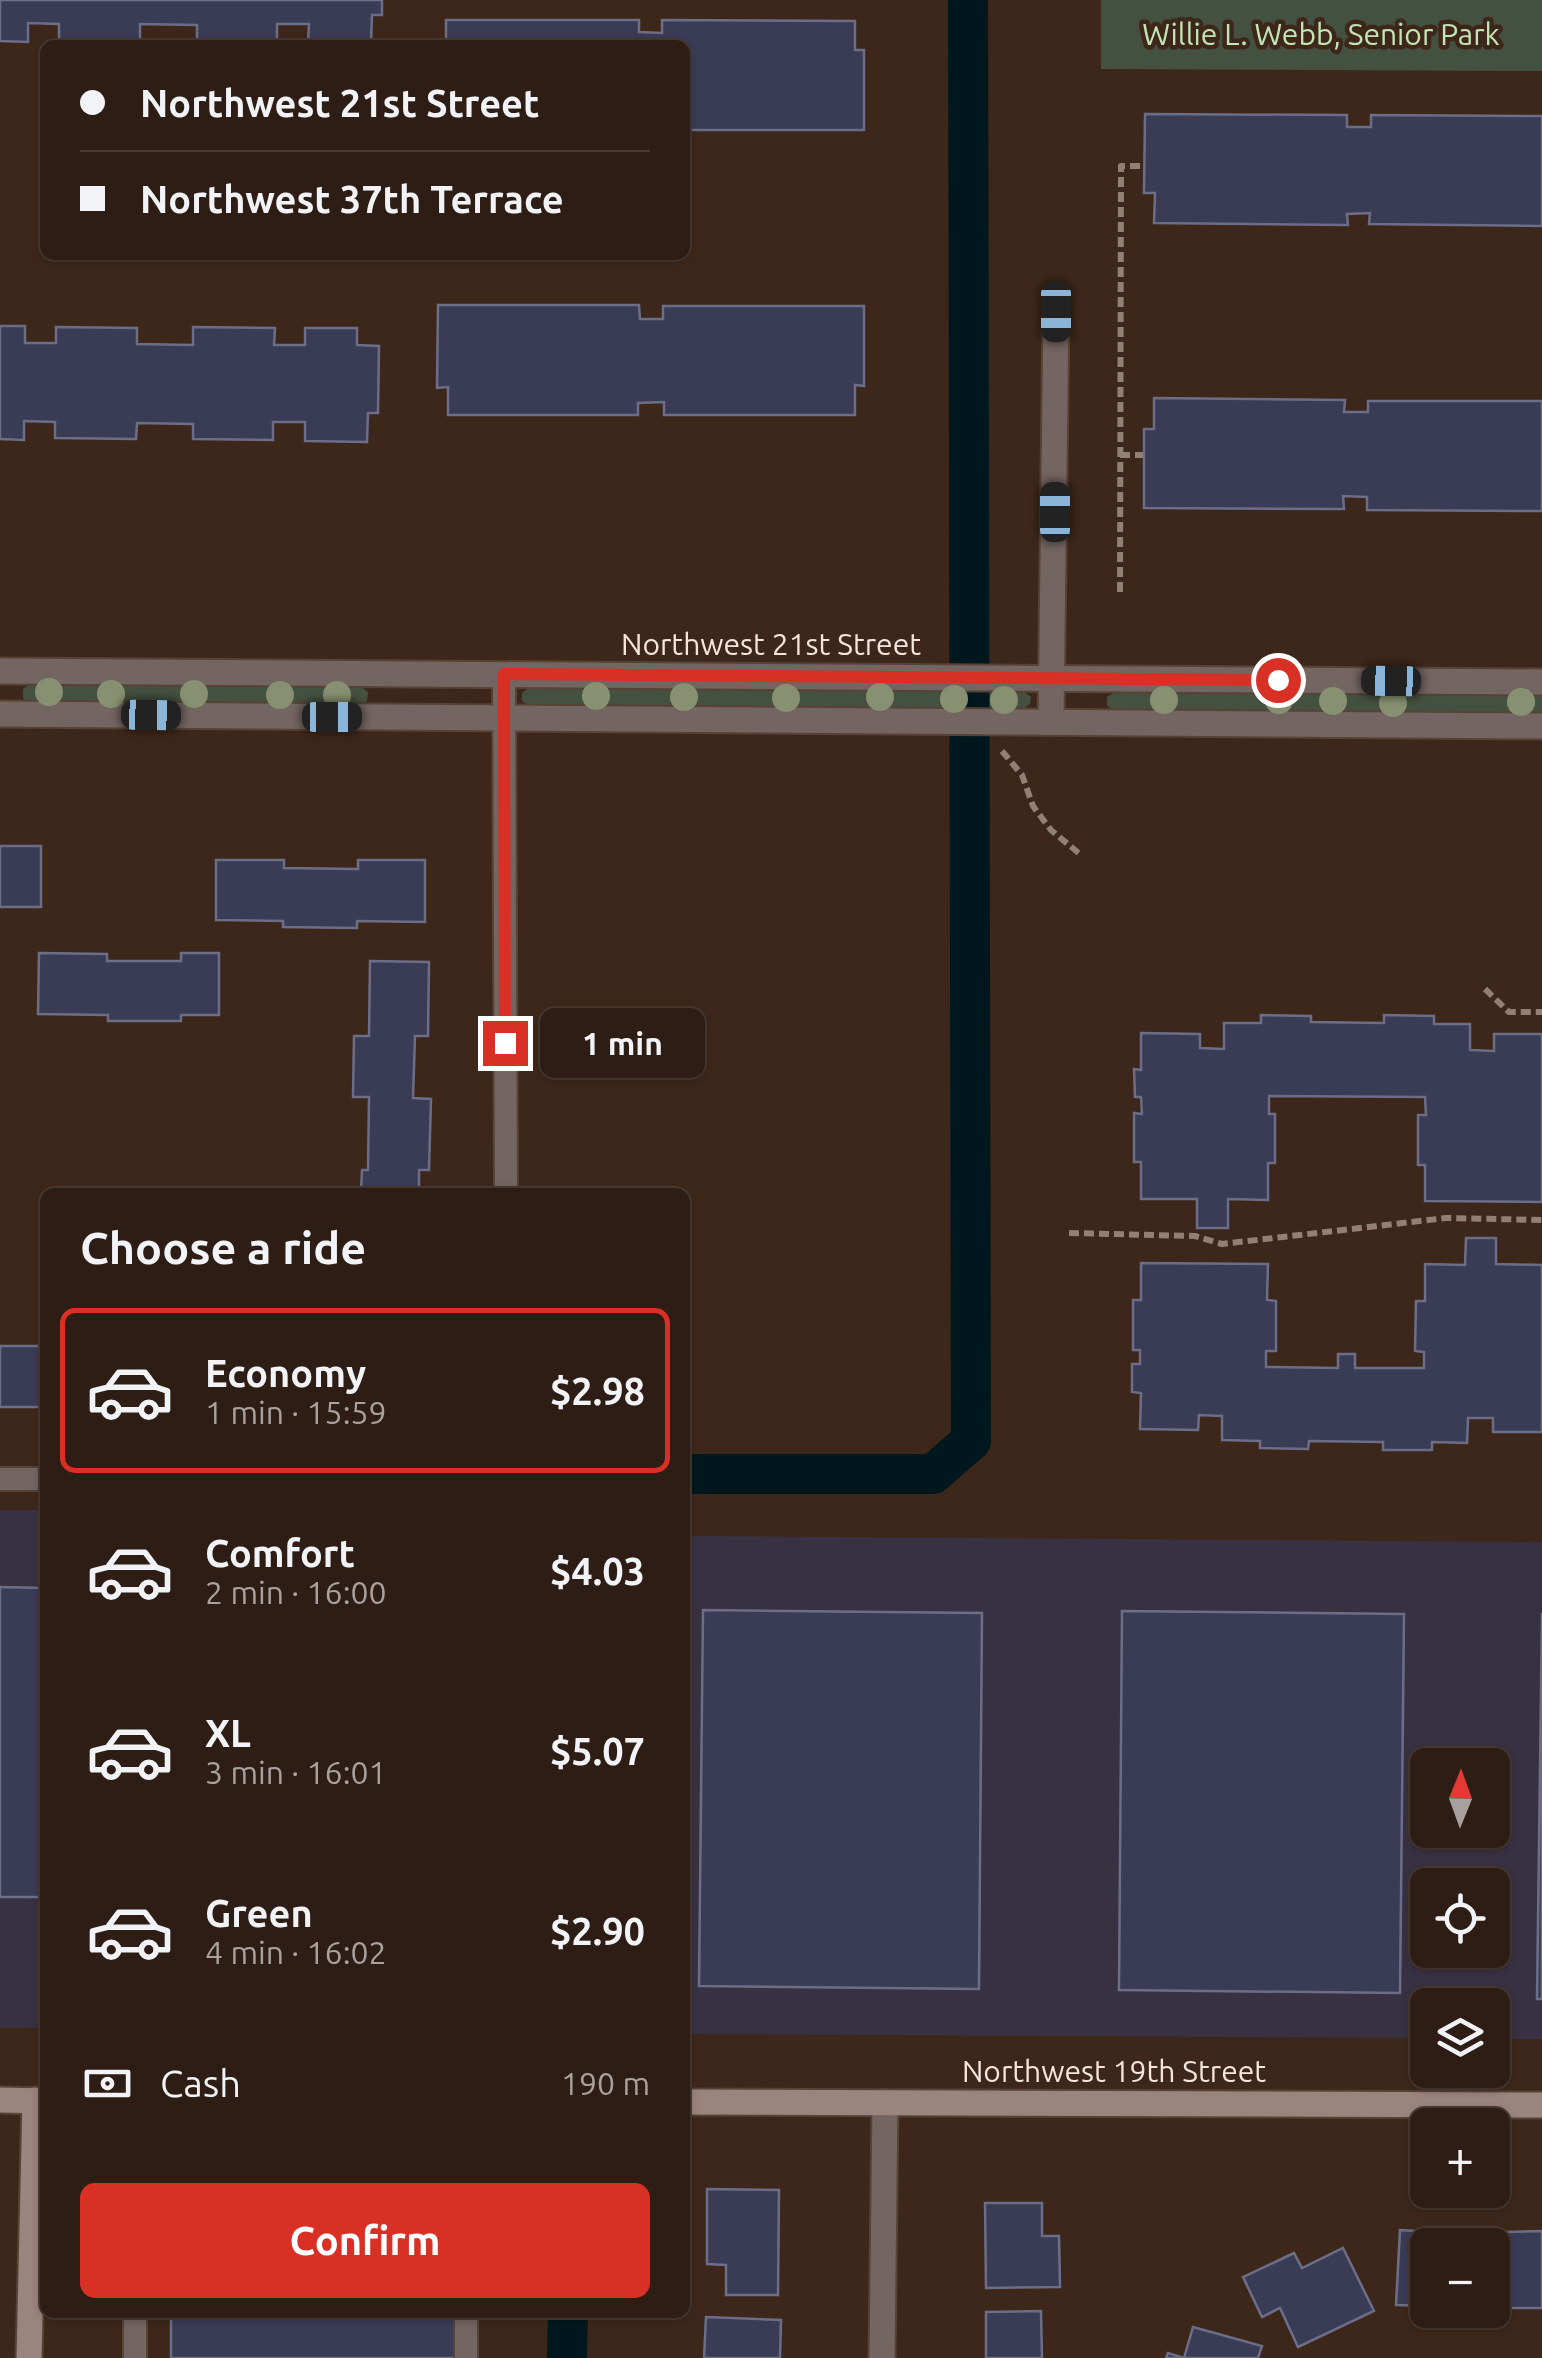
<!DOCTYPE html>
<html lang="en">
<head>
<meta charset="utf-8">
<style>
  body { margin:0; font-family:Ubuntu,sans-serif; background:#3a2a22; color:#f1f3f6; height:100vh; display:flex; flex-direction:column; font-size:38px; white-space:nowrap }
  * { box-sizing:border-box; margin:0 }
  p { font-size:32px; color:#a7a2a0 }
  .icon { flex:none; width:55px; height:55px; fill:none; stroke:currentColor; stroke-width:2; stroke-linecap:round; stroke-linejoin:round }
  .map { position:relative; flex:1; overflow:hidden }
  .panel { position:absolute; left:40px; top:1188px; width:650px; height:1130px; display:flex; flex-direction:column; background:#2e1d14; border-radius:15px; box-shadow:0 2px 8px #0004,0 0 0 2px #493b34 }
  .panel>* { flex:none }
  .banner { position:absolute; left:40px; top:40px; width:650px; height:220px; border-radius:15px; box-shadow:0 2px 8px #0004,0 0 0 2px #493b34; display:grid; align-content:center; height:220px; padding:0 40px; background:#2e1d14 }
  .needle { width:65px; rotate:1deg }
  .buttons { position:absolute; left:1410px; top:1748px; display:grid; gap:20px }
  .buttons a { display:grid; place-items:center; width:100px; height:100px; border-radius:15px; background:#2e1d14; box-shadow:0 2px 8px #0004,0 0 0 2px #493b34; font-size:50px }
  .end { position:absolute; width:45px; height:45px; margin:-22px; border:12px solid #d93025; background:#fff; box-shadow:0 0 0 5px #fff }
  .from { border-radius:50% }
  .bubble { position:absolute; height:70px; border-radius:15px; background:#2e1d14; box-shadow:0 2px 8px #0004,0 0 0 2px #493b34; font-size:32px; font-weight:600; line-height:70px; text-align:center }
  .car { position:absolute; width:30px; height:60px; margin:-30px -15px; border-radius:12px; box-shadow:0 0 8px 2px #0007; background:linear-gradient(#222 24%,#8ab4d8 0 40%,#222 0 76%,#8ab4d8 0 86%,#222 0) }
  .banner b { display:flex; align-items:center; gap:35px; height:95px; font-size:38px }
  .banner b+b { border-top:2px solid #493b34 }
  .banner i { width:25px; height:25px; background:#f1f3f6 }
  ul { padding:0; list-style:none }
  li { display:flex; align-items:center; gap:30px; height:165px; margin:0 20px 15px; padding:0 20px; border:5px solid transparent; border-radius:15px }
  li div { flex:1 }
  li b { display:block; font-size:38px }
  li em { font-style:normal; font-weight:600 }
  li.current { border-color:#d93025 }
  li>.icon { width:90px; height:90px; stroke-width:1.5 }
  h2 { padding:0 40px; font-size:45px; line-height:120px }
  .pay { display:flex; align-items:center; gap:25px; height:110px; padding:0 40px; font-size:38px }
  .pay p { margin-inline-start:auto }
  .action { display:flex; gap:20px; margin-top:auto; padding:20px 40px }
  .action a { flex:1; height:115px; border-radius:15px; background:#d93025; color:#fff; font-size:40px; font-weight:600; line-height:115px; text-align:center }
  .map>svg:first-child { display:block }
</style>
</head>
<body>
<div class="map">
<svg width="1542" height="2358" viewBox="0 0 1542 2358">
  <rect width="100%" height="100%" fill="#3d271a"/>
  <!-- commercial -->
  <g fill="#383141" fill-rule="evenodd">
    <rect x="0" y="1510" width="45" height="518"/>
    <path d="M685,1536L1542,1542V2039H1493L1492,2005H1428L1427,2038L685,2034ZM1428,1765H1492V1830H1428ZM1428,1885H1492V1950H1428Z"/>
  </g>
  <!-- green -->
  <g fill="#455140">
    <path d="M1101,0H1542V71L1101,69Z"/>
    <path d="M30,684L360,686L368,692L367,701L360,706L28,703L23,698V689Z"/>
    <path d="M530,687L1023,691L1031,697L1030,704L1023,709L530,707L522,701V693Z"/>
    <path d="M1115,692L1542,695V713L1114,710L1107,706V697Z"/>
  </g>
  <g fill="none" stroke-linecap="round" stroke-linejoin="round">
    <!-- canal -->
    <g stroke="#00181d" stroke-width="40">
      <path d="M685,1474H933L971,1441L968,0"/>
      <path d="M567,2358L568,2312"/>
    </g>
  </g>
  <!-- building -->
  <g fill="#3a3b55" stroke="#6c6e88" stroke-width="2.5">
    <path d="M0,0H382V15H372L371,44L308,43L309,24H277V42L197,41V25L140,24V41L59,40V24L28,23V42L0,41Z"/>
    <path d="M446,20H639V32L662,33V20L855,21V50H864V130H685V45H446Z"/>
    <path d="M1145,114L1347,115V127H1371V115L1542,116V226L1369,224L1370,213L1347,214L1348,225L1154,223L1155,193H1144Z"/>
    <path d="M438,305H639L640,319H663V306H864V386L855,385V415H664V402L638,403V415H448V387L437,388Z"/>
    <path d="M0,326H25V343H56V327L137,328V344L193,345V327L275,328L274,345H305V328H357V345L379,346L378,413H368L367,442L305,441V422H273V440L193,439V424L137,423L136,439L55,438V422L24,421V440L0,439Z"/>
    <path d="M1154,398L1345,400L1344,412H1368V401H1542V511L1367,510V497L1343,496L1344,509L1144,508V429H1154Z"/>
    <rect x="0" y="846" width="41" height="61"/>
    <path d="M216,860H284V868L358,869V860H425V922L357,921V928L283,927V921L216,920Z"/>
    <path d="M39,953L107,954V961H181V953H219V1015H181V1021H108V1015L38,1014Z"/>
    <path d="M370,961L429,962L428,1036H415L413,1098L431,1099L429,1170H419V1192H361L362,1170H368L369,1097H353L354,1036H369Z"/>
    <path d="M1261,1015L1311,1016V1022L1384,1023V1015L1434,1016V1024H1470V1050L1494,1051V1034H1542V1202L1425,1201V1165H1418V1115H1426L1425,1097L1269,1096V1114H1275V1163H1268V1200L1228,1199V1228H1197V1199H1141V1162H1134V1113L1142,1114L1141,1097H1135L1134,1069L1141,1070V1033L1200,1034V1048L1224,1049V1023H1261Z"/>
    <path d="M1466,1238H1496V1264L1542,1265V1432H1493V1418H1468L1467,1443L1432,1442V1450H1383V1442L1309,1441L1308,1449L1260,1448V1441L1222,1440V1416L1199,1415L1198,1430L1140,1429L1141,1393L1132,1392V1364H1140V1350H1133V1300H1141V1263L1268,1264L1267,1300L1276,1301V1351H1266V1367L1338,1368V1354H1355V1368H1424V1352L1415,1351L1416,1301H1425V1264L1465,1265Z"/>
    <rect x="0" y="1346" width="45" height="61"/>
    <path d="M0,1587L45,1588V1897H0Z"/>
    <path d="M703,1610L982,1613L979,1989L699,1986Z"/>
    <path d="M1122,1611L1404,1614L1400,1993L1119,1990Z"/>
    <path d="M1542,1613V1999H1537Z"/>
    <path d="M707,2189L779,2190L778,2295H726V2265L707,2264Z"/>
    <path d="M985,2203H1042V2236H1059L1060,2287L986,2288Z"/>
    <path d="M1400,2230L1449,2233V2245H1428V2306L1396,2305Z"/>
    <path d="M1542,2231V2308H1506L1505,2232Z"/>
    <path d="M1343,2248L1374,2311L1298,2347L1280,2308L1262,2317L1243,2277L1294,2253L1302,2268Z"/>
    <path d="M1041,2311L1042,2358H986V2312Z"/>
    <path d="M171,2312H456L457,2358H171Z"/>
    <path d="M706,2317L781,2320L780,2358H704Z"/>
    <path d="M1193,2327L1262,2346L1258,2358H1166L1168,2353L1184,2358Z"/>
  </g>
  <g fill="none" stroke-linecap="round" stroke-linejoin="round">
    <defs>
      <g id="lane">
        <path d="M504,674L506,1192"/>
        <path d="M0,1479H45"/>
        <path d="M135,2312V2358"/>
        <path d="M466,2358V2312"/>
      </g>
      <g id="street">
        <path d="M0,671L1542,682"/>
        <path d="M0,714L1542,726"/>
        <path d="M1051,722L1056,312"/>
        <path d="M882,2358L885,2103"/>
      </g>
      <g id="secondary">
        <path d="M0,2100L45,2101"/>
        <path d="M685,2102L1542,2105"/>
        <path d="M29,2358L35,2100"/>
      </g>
    </defs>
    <!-- lane casing -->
    <use href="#lane" stroke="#574235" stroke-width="26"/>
    <!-- street casing -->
    <use href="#street" stroke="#574235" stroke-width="29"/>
    <!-- secondary casing -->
    <use href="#secondary" stroke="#574235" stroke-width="29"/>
    <!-- path -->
    <g stroke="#928075" stroke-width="6" stroke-dasharray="10 5" stroke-linecap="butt">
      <path d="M1120,455H1143"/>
      <path d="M1120,592L1121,166H1144"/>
      <path d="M1002,751L1022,775L1033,806L1051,830L1081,855"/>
      <path d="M1485,989L1509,1012H1542"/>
      <path d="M1069,1233L1195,1236L1222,1244L1446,1218L1542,1220"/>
    </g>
    <!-- lane -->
    <use href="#lane" stroke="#736561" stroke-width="22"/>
    <!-- street -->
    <use href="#street" stroke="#736561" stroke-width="25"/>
    <!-- secondary -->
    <use href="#secondary" stroke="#9b847e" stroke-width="25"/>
  </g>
  <!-- trees -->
  <g fill="#879070">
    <circle cx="49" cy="692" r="14"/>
    <circle cx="111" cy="694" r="14"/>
    <circle cx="194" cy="694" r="14"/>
    <circle cx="280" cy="695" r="14"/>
    <circle cx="337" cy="695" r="14"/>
    <circle cx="596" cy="696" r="14"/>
    <circle cx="684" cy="697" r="14"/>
    <circle cx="880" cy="697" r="14"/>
    <circle cx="786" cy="698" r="14"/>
    <circle cx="954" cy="699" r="14"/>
    <circle cx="1004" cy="700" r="14"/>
    <circle cx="1164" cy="700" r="14"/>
    <circle cx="1279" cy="700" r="14"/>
    <circle cx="1333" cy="701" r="14"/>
    <circle cx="1521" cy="702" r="14"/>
    <circle cx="1393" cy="703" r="14"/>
  </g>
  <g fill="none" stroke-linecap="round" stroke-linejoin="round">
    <!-- route -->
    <path stroke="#d93025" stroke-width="12" d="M505,1043L504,674L1278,680"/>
  </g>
  <g text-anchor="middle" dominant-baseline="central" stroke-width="9" stroke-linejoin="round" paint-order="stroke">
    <!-- park labels -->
    <g font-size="30" fill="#c3e5b6" stroke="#3d271a">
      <text x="1321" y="34">Willie L. Webb, Senior Park</text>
    </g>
    <!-- street labels -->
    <g font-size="30" fill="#f4e5dd" stroke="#3d271a">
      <text x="771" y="644">Northwest 21st Street</text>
      <text x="1114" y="2071">Northwest 19th Street</text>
    </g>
  </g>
</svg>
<div class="buttons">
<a><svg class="needle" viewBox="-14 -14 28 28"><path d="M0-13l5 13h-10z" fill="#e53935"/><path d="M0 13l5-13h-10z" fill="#a7a2a0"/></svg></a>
<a><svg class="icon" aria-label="locate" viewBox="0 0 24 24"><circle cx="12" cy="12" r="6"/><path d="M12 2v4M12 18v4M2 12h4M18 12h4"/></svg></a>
<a><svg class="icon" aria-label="layers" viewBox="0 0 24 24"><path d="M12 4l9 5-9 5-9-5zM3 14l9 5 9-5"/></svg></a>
<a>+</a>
<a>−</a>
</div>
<i class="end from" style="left:1278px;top:680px"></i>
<i class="end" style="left:505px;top:1043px"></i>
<div class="bubble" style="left:540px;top:1008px;width:165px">1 min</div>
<i class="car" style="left:1056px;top:312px;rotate:180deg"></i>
<i class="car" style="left:1055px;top:512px;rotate:0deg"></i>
<i class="car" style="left:1391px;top:681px;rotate:271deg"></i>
<i class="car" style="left:151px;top:715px;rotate:91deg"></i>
<i class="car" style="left:332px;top:717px;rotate:90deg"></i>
<div class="banner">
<b><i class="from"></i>Northwest 21st Street</b>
<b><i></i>Northwest 37th Terrace</b>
</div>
<section class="panel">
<h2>Choose a ride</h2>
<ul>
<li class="current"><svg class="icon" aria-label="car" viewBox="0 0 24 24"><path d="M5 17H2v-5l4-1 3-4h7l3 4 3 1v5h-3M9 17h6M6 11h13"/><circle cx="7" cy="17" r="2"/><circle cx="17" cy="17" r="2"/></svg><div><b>Economy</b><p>1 min · 15:59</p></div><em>$2.98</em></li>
<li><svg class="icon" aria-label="car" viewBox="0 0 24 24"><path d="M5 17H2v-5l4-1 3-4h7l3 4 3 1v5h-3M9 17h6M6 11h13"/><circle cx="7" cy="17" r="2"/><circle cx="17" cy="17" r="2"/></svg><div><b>Comfort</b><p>2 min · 16:00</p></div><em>$4.03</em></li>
<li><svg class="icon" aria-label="car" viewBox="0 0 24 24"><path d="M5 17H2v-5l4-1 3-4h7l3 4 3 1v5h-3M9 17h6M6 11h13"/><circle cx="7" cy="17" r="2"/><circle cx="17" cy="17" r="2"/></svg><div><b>XL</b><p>3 min · 16:01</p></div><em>$5.07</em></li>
<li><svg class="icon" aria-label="car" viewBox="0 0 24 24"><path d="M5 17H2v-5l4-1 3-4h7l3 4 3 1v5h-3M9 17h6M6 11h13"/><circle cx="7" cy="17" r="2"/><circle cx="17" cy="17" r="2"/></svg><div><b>Green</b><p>4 min · 16:02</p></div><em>$2.90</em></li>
</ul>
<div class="pay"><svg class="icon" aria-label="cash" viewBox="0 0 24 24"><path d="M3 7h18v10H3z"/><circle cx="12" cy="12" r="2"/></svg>Cash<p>190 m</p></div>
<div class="action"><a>Confirm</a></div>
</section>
</div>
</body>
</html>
